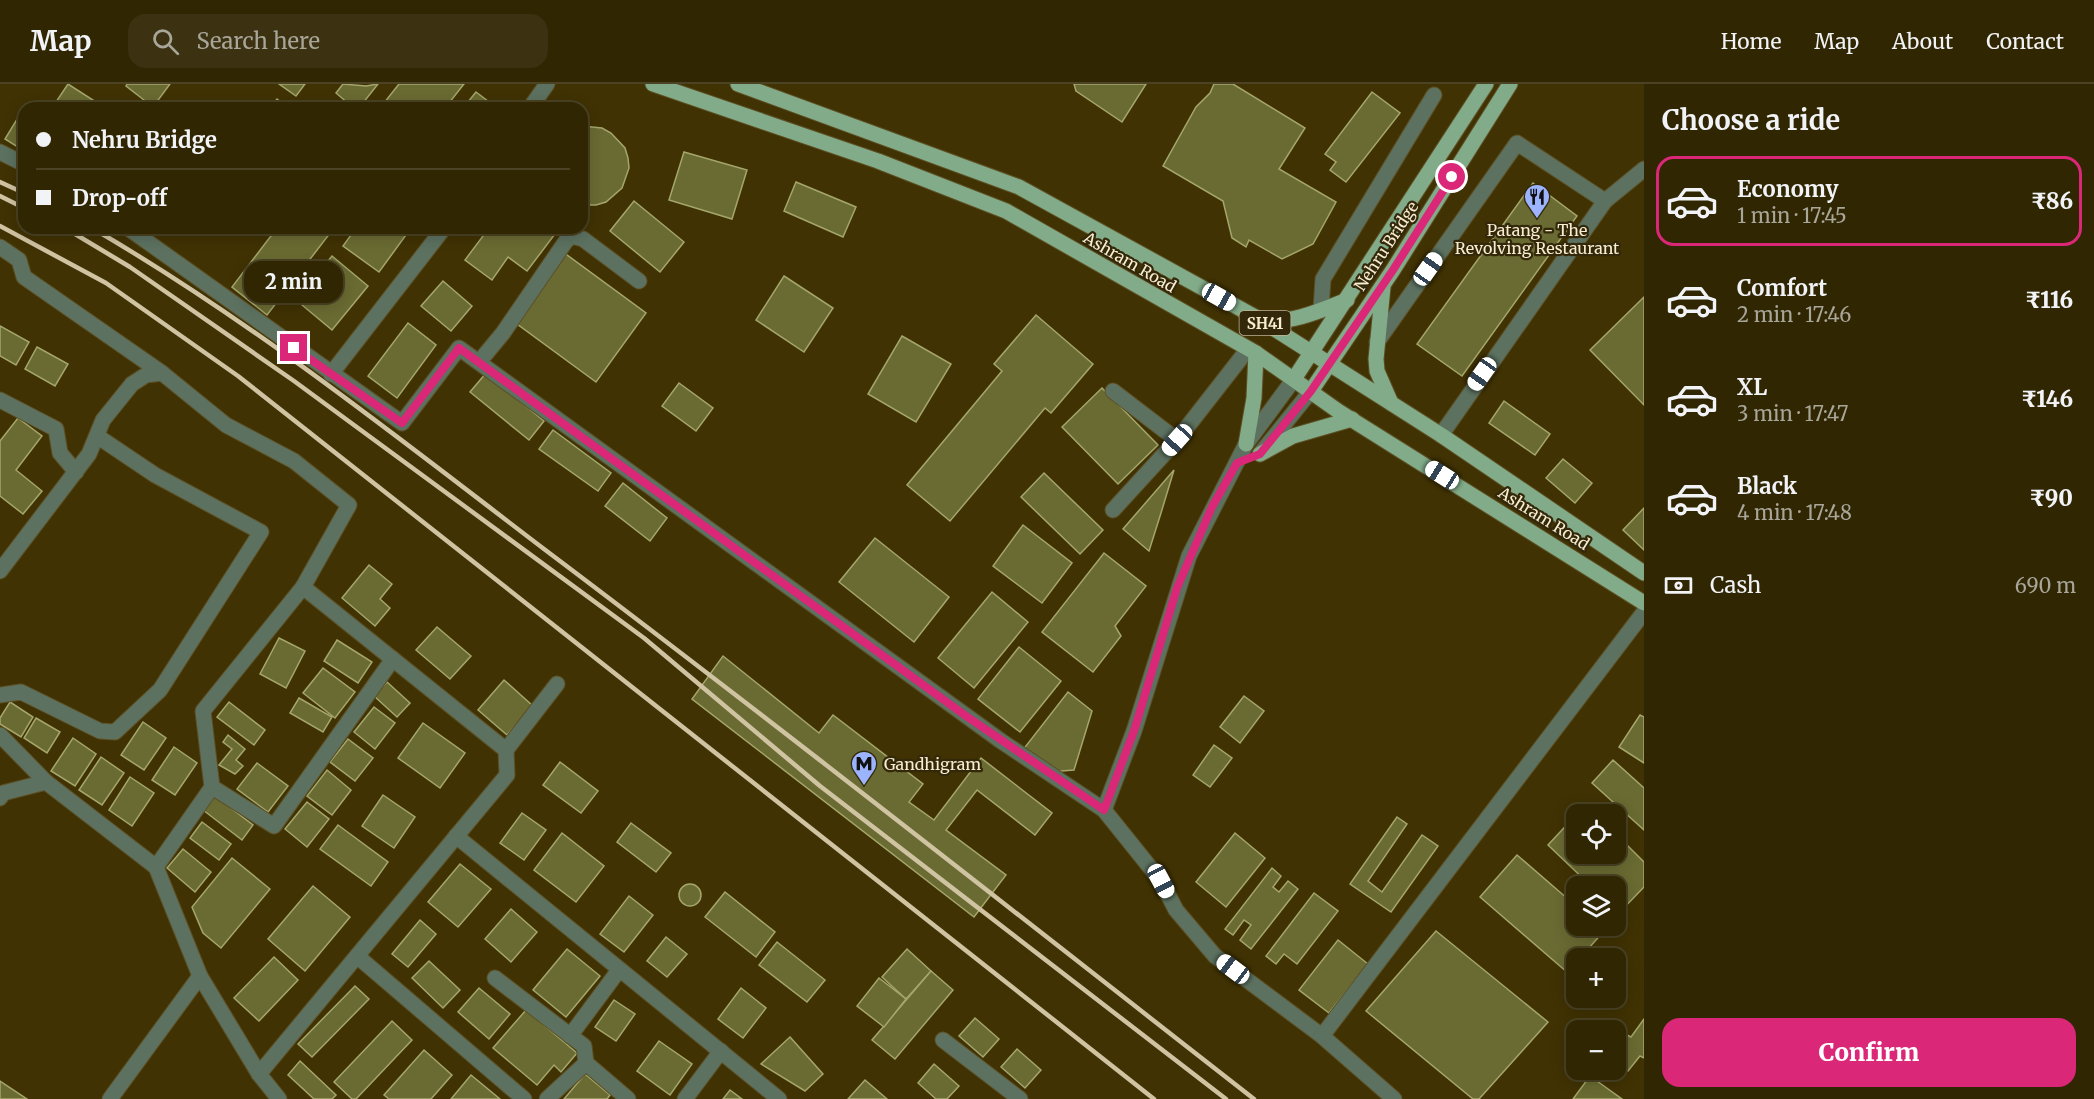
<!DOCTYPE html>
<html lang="en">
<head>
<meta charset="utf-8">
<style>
  body { margin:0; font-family:Merriweather,serif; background:#3c3211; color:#f1f3f6; height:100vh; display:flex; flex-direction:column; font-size:22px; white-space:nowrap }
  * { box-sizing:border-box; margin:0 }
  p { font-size:20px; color:#a8a599 }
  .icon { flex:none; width:33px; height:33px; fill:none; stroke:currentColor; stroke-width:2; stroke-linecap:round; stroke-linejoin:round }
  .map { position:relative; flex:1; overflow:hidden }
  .sheet { display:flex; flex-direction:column; background:#302602; width:450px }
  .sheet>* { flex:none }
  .guide { position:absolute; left:18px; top:18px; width:570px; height:132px; border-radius:18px; box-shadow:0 3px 15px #0003,0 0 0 2px #4b4324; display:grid; align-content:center; height:132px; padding:0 18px; background:#302602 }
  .buttons { position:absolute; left:1566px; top:720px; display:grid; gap:12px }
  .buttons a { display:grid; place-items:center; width:60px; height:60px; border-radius:12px; background:#302602; box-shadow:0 3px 15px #0003,0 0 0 2px #4b4324; font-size:30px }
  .end { position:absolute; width:27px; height:27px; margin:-14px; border:8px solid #db2777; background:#fff; box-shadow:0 0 0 3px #fff }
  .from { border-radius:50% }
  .bubble { position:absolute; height:42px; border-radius:18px; background:#302602; box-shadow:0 3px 15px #0003,0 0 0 2px #4b4324; font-size:20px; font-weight:800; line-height:42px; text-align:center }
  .car { position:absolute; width:18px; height:36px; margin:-18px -9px; border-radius:8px; box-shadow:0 0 4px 2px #0007; background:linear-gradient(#fff 24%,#345 0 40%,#fff 0 76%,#345 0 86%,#fff 0) }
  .guide b { display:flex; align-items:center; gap:21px; height:57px; font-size:22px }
  .guide b+b { border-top:2px solid #4b4324 }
  .guide i { width:15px; height:15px; background:#f1f3f6 }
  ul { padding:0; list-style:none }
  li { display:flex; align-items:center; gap:18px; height:90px; margin:0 12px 9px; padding:0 6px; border:3px solid transparent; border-radius:18px }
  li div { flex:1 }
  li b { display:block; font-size:22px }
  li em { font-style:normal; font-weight:800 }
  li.active { border-color:#db2777 }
  li>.icon { width:54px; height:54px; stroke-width:1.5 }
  h2 { padding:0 18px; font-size:27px; line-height:72px }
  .pay { display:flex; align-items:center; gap:15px; height:66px; padding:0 18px; font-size:22px }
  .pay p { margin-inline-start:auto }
  .primary-button { display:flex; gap:12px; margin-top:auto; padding:12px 18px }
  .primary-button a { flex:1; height:69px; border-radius:18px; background:#db2777; color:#fff; font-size:24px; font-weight:800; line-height:69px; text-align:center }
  header { display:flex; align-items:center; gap:36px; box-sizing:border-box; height:84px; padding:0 30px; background:#302602; border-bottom:2px solid #4b4324 }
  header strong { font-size:28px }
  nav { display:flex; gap:33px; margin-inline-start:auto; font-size:21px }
  .search { width:420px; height:54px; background:#3c3211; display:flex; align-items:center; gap:15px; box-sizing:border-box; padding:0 21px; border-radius:18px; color:#a8a599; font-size:22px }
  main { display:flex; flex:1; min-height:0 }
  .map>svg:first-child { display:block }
</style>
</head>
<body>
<header>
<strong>Map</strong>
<div class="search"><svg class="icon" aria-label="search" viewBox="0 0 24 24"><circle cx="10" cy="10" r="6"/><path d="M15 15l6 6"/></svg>Search here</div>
<nav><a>Home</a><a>Map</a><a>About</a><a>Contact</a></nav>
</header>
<main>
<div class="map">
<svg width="1644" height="1015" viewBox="0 0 1644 1015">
  <rect width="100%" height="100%" fill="#403203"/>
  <!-- building -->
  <g fill="#6a6b32" stroke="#a4a66b" stroke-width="1.5">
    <path d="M68,0L96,18L92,24H52Z"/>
    <path d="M127,0H170L153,23L126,2Z"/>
    <path d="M279,0H305L296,12Z"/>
    <path d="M343,0L366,2L378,0L359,24H348L350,21L336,9Z"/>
    <path d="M399,0H464L445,24H380Z"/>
    <path d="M1146,0L1122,38L1076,7L1074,0Z"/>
    <path d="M1214,0H1233L1305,44L1279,85L1336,118L1313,160L1282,175L1249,156L1246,163L1232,154L1223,117L1163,82L1196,23L1210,9Z"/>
    <path d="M476,8L497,24H463Z"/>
    <path d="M1372,8L1400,29L1346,98L1330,86L1336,78L1325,70Z"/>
    <path d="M277,15L289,24H270Z"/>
    <path d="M22,27L24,29V67L5,55Z"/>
    <path d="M582,42L602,44L611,49L625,64L628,74L629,84L622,104L606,118L596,121H582Z"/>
    <path d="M684,68L747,86L732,135L669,116Z"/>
    <path d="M796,98L856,123L843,153L784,127Z"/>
    <path d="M1533,99L1577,132L1462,292L1417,260Z"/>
    <path d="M634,117L684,158L660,188L610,147Z"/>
    <path d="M277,144H334L267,231L232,203Z"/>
    <path d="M356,144H396L406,151L379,188L343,162Z"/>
    <path d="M489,144H554L558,146L527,187L508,173L492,196L465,176Z"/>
    <path d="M563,168L646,229L596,298L513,237Z"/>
    <path d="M332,172L368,202L332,246L296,216Z"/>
    <path d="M784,192L833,224L804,268L756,236Z"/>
    <path d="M443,197L472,222L451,247L421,222Z"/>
    <path d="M1644,213V321L1590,266Z"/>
    <path d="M1036,231L1093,280L1051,329L1045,324L950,437L907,401L1002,287L994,280Z"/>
    <path d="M408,239L436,261L397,314L368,292Z"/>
    <path d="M0,242L29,258L16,281L0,272Z"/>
    <path d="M902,252L951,280L916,338L868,310Z"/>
    <path d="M37,263L68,280L55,302L25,285Z"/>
    <path d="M486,289L544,337L529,356L470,308Z"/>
    <path d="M679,299L713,324L696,347L662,322Z"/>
    <path d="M1102,304L1158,361L1118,400L1062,343Z"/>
    <path d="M1504,317L1550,350L1535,371L1489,339Z"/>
    <path d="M18,334L42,352L16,386L42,407L23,430L0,412V357Z"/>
    <path d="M553,346L611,389L598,407L539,365Z"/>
    <path d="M1563,375L1592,399L1575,419L1546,394Z"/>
    <path d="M1174,386L1161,429L1149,467L1123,445Z"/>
    <path d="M1044,389L1103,446L1080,470L1021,413Z"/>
    <path d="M623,399L667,434L650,457L605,422Z"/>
    <path d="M1644,424V466L1623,446Z"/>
    <path d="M1023,441L1072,479L1042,519L993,482Z"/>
    <path d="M875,454L949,513L914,558L839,498Z"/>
    <path d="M1104,469L1146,502L1115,542L1121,552L1093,588L1042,548Z"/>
    <path d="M369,481L392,500L380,515L390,524L375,542L342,514Z"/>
    <path d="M992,508L1028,538L974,604L938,574Z"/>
    <path d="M437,543L471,572L450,595L416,566Z"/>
    <path d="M279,554L305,567L286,604L260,590Z"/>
    <path d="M337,556L372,578L358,599L324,577Z"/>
    <path d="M1019,563L1061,597L1020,648L978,615Z"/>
    <path d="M723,572L819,649L833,631L923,700L909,718L934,736L981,674L1052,729L1035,751L977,706L946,746L1006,791L974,833L692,615Z"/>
    <path d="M323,584L355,608L335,634L303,609Z"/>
    <path d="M504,596L533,622L507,651L478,626Z"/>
    <path d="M387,598L410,619L397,633L374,612Z"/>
    <path d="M1068,608L1092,627L1074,686L1049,688L1022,667Z"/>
    <path d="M1244,612L1264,627L1240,659L1220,643Z"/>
    <path d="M299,614L332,633L323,648L290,629Z"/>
    <path d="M10,618L33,633L21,653L0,640V634Z"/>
    <path d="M229,618L265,646L254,661L217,633Z"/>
    <path d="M374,623L395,639L375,665L354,648Z"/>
    <path d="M1640,631L1644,633V679L1619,663Z"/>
    <path d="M36,634L60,648L47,669L24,654Z"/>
    <path d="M143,638L166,654L144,686L121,671Z"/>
    <path d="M423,639L465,669L440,704L398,674Z"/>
    <path d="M228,651L245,665L236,676L243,682L235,690L219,681L232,665L223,658Z"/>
    <path d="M73,654L96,670L75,702L51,687Z"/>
    <path d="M348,655L373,674L355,697L330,678Z"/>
    <path d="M1214,661L1232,674L1210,703L1193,691Z"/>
    <path d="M174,663L197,679L175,711L152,696Z"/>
    <path d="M101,673L124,689L102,721L79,706Z"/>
    <path d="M1613,676L1644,704V746L1592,699Z"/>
    <path d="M560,678L598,707L581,729L543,701Z"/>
    <path d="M257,679L288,702L268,728L237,705Z"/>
    <path d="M327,686L351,706L332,731L307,712Z"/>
    <path d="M130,693L154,709L132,742L109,726Z"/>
    <path d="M383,711L415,733L394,764L362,742Z"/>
    <path d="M215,712L253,741L242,756L203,726Z"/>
    <path d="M307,718L329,735L307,763L285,745Z"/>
    <path d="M1586,722L1595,730H1577Z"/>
    <path d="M522,729L546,746L524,776L500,759Z"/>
    <path d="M1576,731V770H1616V750L1644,778V803L1619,829L1616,826V802H1591L1548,761Z"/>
    <path d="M1397,733L1407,740L1368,797L1382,808L1422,751L1438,762L1391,828L1350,800Z"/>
    <path d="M202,738L231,760L219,776L190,754Z"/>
    <path d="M631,739L671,769L656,788L617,758Z"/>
    <path d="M338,741L388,778L371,802L320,765Z"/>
    <path d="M562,749L604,782L576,818L534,786Z"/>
    <path d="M1235,749L1265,774L1226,823L1196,798Z"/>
    <path d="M183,765L211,788L195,808L167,784Z"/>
    <path d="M1517,771L1576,822V842H1598L1604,847L1580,874H1576V879L1568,889L1480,813Z"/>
    <path d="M232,774L270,805L221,864L203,849L192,823Z"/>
    <path d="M460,780L491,805L458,843L428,818Z"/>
    <path d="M1272,784L1281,792L1273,803L1279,808L1288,797L1298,805L1251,865L1240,856L1251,841L1244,836L1233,851L1225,845Z"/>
    <circle cx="690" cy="811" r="11"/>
    <path d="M313,802L350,833L305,887L268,855Z"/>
    <path d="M725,808L775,848L756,873L705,833Z"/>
    <path d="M1314,809L1338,827L1297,880L1284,870L1276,880L1266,872Z"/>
    <path d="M629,812L653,831L624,868L600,850Z"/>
    <path d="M511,825L537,848L511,878L485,855Z"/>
    <path d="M420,836L436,850L408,883L392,870Z"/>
    <path d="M1436,847L1548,938L1479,1015H1473L1366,927Z"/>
    <path d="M666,853L687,870L667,893L647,877Z"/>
    <path d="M1338,856L1368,880L1329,929L1299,906Z"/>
    <path d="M777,858L825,896L807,918L759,881Z"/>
    <path d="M567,865L600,892L566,933L533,906Z"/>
    <path d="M907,865L931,887L906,915L882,893Z"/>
    <path d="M274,873L298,896L259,937L234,914Z"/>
    <path d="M429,877L460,906L443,924L412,894Z"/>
    <path d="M931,887L953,906L895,975L872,956Z"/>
    <path d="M879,894L906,915L884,943L857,922Z"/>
    <path d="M355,902L369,915L312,973L298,960Z"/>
    <path d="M479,904L510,930L489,955L458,928Z"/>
    <path d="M741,904L766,924L743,954L718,935Z"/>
    <path d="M614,916L635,930L616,957L595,943Z"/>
    <path d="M526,926L577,969L561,988L554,981L537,1001L493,964Z"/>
    <path d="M975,934L999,955L983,973L959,952Z"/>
    <path d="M1644,935V974L1640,972L1628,987L1616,978V954L1621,948L1631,953Z"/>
    <path d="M392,937L412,956L356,1015H352L334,998Z"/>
    <path d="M790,953L823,990L805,1007L761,980Z"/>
    <path d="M659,957L692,980L670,1011L637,987Z"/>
    <path d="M1017,965L1041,986L1025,1004L1001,983Z"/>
    <path d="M424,966L452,991L431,1015H389L384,1011Z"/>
    <path d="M300,977L336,1011L332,1015H314L288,991Z"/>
    <path d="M934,980L959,1002L947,1015H936L918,999Z"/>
    <path d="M585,990L610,1011L607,1015H564Z"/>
    <path d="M471,991L500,1015H451Z"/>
    <path d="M1590,992L1622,1015H1573Z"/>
    <path d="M865,996L887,1015H848Z"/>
    <path d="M0,997L27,1015H0Z"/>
    <path d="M730,1006L742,1015H723Z"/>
  </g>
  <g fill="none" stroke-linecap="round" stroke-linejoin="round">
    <defs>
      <g id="minor">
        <path d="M530,24L547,0"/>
        <path d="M0,68L24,80"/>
        <path d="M1605,117L1644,85"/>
        <path d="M128,144L402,339L459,264L1001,657L1104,726L1161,797L1176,826L1215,872L1322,952L1394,1015"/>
        <path d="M0,163L19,176L24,193L162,289"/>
        <path d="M1321,226L1323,195L1434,11"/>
        <path d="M1377,258L1517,59L1605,117L1441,351"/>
        <path d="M479,278L503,249L566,157L572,152L583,155L639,197"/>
        <path d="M331,290L444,144"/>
        <path d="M1113,307L1177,356L1248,265"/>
        <path d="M0,316L56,345L60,369L76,388"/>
        <path d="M1260,370L1311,307"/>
        <path d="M1113,426L1177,356"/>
        <path d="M0,487L89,370L103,336L132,300L146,291L162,289L226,341L294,377L349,421L303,503L203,627L212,703L156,783"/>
        <path d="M0,611L21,608L100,647L115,648L160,606L261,448L155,391L97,352"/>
        <path d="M0,651L46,698L156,783L200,892L259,990L279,1015"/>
        <path d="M506,666L557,600"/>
        <path d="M212,703L274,742L393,575"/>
        <path d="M0,714L3,709L46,698"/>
        <path d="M1104,726L1134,647L1189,472L1246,360L1294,295"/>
        <path d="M456,752L779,1015"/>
        <path d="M357,872L524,1015"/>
        <path d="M495,894L584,962L586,979L547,1015"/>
        <path d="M570,952L619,886"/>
        <path d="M1322,952L1644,528"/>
        <path d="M943,956L1020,1015"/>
        <path d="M586,979L628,1015"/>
        <path d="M259,990L507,691L506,666L303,503"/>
        <path d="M110,1015L200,892"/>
        <path d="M685,1015L721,967"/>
      </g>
      <g id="major">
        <path d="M653,0L878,77L1006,127L1256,269L1338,327L1644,519"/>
        <path d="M738,0L1019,103L1259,235L1441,351L1644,489"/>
        <path d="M1383,203L1376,275L1377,287L1391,319"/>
        <path d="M1261,236C1289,241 1322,226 1347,216"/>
        <path d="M1294,295L1486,0"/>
        <path d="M1311,307L1393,186L1510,0"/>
        <path d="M1246,360L1254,314L1256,269"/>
        <path d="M1260,370L1293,352L1352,335"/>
      </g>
    </defs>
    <!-- minor casing -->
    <use href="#minor" stroke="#5d5024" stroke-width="17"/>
    <!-- major casing -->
    <use href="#major" stroke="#5d5024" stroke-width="17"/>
    <!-- minor -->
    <use href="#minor" stroke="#5c7160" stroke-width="15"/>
    <!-- major -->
    <use href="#major" stroke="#82ac89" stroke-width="15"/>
    <!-- rail -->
    <g stroke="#cfc3a2" stroke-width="4.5">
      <path d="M0,98L24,109"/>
      <path d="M0,112L24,124"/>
      <path d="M0,142L106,199L238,292L1154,1015"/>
      <path d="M65,144L130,183L294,297L644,554L820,702L1226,1015"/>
      <path d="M92,144C252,237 397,353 544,465C783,645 1018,831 1254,1015"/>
    </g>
  </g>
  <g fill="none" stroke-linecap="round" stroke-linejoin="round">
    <!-- route -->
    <path stroke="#db2777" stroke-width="8" d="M294,264L402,339L459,264L966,632L1104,726L1134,647L1177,504L1212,423L1237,379L1260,370L1311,307L1393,186L1452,93"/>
  </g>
  <!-- icons -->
  <defs>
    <symbol id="restaurant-pin" viewBox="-11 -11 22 30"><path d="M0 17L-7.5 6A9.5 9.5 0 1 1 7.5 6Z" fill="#9cb4fd" stroke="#33280a"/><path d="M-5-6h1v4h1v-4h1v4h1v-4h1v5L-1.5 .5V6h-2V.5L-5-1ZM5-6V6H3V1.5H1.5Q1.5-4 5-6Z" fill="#111"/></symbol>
    <symbol id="metro-pin" viewBox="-11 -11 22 30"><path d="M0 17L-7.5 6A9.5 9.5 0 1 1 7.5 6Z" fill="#9cb4fd" stroke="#33280a"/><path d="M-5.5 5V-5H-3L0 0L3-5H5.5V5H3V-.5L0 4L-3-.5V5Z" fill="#111"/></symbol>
  </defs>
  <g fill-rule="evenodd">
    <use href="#restaurant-pin" x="1522" y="98" width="30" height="40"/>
    <use href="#metro-pin" x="849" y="665" width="30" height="40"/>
  </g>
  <g text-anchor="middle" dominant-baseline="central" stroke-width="4.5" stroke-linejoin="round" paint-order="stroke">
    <!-- shield labels -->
    <rect fill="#33280a" stroke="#bdb295" stroke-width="1.5" x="1239.5" y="227" width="51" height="24" rx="4.5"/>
    <g font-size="15" font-weight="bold" fill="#f8edd0">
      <text x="1265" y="239">SH41</text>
    </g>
    <!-- poi labels -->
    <g font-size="16" fill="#f8edd0" stroke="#33280a">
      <text x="1537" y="146">Patang - The<tspan x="1537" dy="18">Revolving Restaurant</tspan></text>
      <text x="884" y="680" text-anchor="start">Gandhigram</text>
    </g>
    <!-- street labels -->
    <g font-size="16" fill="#f8edd0" stroke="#33280a">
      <text transform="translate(1386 162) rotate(-57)">Nehru Bridge</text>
      <text transform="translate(1130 178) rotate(30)">Ashram Road</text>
      <text transform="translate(1544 434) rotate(32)">Ashram Road</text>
    </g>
  </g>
</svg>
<div class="buttons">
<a><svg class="icon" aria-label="locate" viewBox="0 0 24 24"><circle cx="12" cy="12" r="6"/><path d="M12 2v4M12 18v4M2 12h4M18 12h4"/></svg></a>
<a><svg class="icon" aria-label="layers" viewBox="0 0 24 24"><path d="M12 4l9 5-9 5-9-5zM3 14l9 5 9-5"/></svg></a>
<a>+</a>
<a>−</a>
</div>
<i class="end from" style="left:1452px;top:93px"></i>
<i class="end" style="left:294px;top:264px"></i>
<div class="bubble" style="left:244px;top:177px;width:99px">2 min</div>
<i class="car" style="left:1428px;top:185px;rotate:35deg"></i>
<i class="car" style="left:1219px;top:213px;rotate:119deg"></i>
<i class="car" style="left:1482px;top:290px;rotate:215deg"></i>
<i class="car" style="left:1177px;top:356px;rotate:222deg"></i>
<i class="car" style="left:1442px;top:391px;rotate:302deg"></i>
<i class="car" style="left:1161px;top:797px;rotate:152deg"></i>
<i class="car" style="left:1233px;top:885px;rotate:307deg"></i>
<div class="guide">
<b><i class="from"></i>Nehru Bridge</b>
<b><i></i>Drop-off</b>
</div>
</div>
<section class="sheet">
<h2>Choose a ride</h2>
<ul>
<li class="active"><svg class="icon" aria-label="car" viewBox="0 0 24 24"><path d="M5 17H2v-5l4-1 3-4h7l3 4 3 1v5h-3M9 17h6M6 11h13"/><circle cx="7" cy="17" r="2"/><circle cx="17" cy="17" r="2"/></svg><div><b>Economy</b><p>1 min · 17:45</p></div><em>₹86</em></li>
<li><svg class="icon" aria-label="car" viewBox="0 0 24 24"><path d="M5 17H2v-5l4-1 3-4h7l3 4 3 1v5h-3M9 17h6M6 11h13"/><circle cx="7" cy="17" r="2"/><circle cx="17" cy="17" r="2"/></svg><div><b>Comfort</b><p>2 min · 17:46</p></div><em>₹116</em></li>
<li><svg class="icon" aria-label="car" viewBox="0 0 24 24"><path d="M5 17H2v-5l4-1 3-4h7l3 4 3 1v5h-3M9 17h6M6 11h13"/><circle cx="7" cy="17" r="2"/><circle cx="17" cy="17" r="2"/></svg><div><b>XL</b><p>3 min · 17:47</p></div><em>₹146</em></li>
<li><svg class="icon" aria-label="car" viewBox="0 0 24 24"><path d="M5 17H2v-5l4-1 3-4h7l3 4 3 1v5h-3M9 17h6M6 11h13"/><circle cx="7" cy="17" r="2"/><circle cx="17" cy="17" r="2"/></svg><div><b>Black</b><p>4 min · 17:48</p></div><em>₹90</em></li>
</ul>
<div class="pay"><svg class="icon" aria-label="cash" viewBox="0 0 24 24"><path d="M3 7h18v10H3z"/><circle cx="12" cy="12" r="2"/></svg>Cash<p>690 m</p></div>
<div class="primary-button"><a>Confirm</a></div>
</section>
</main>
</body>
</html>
